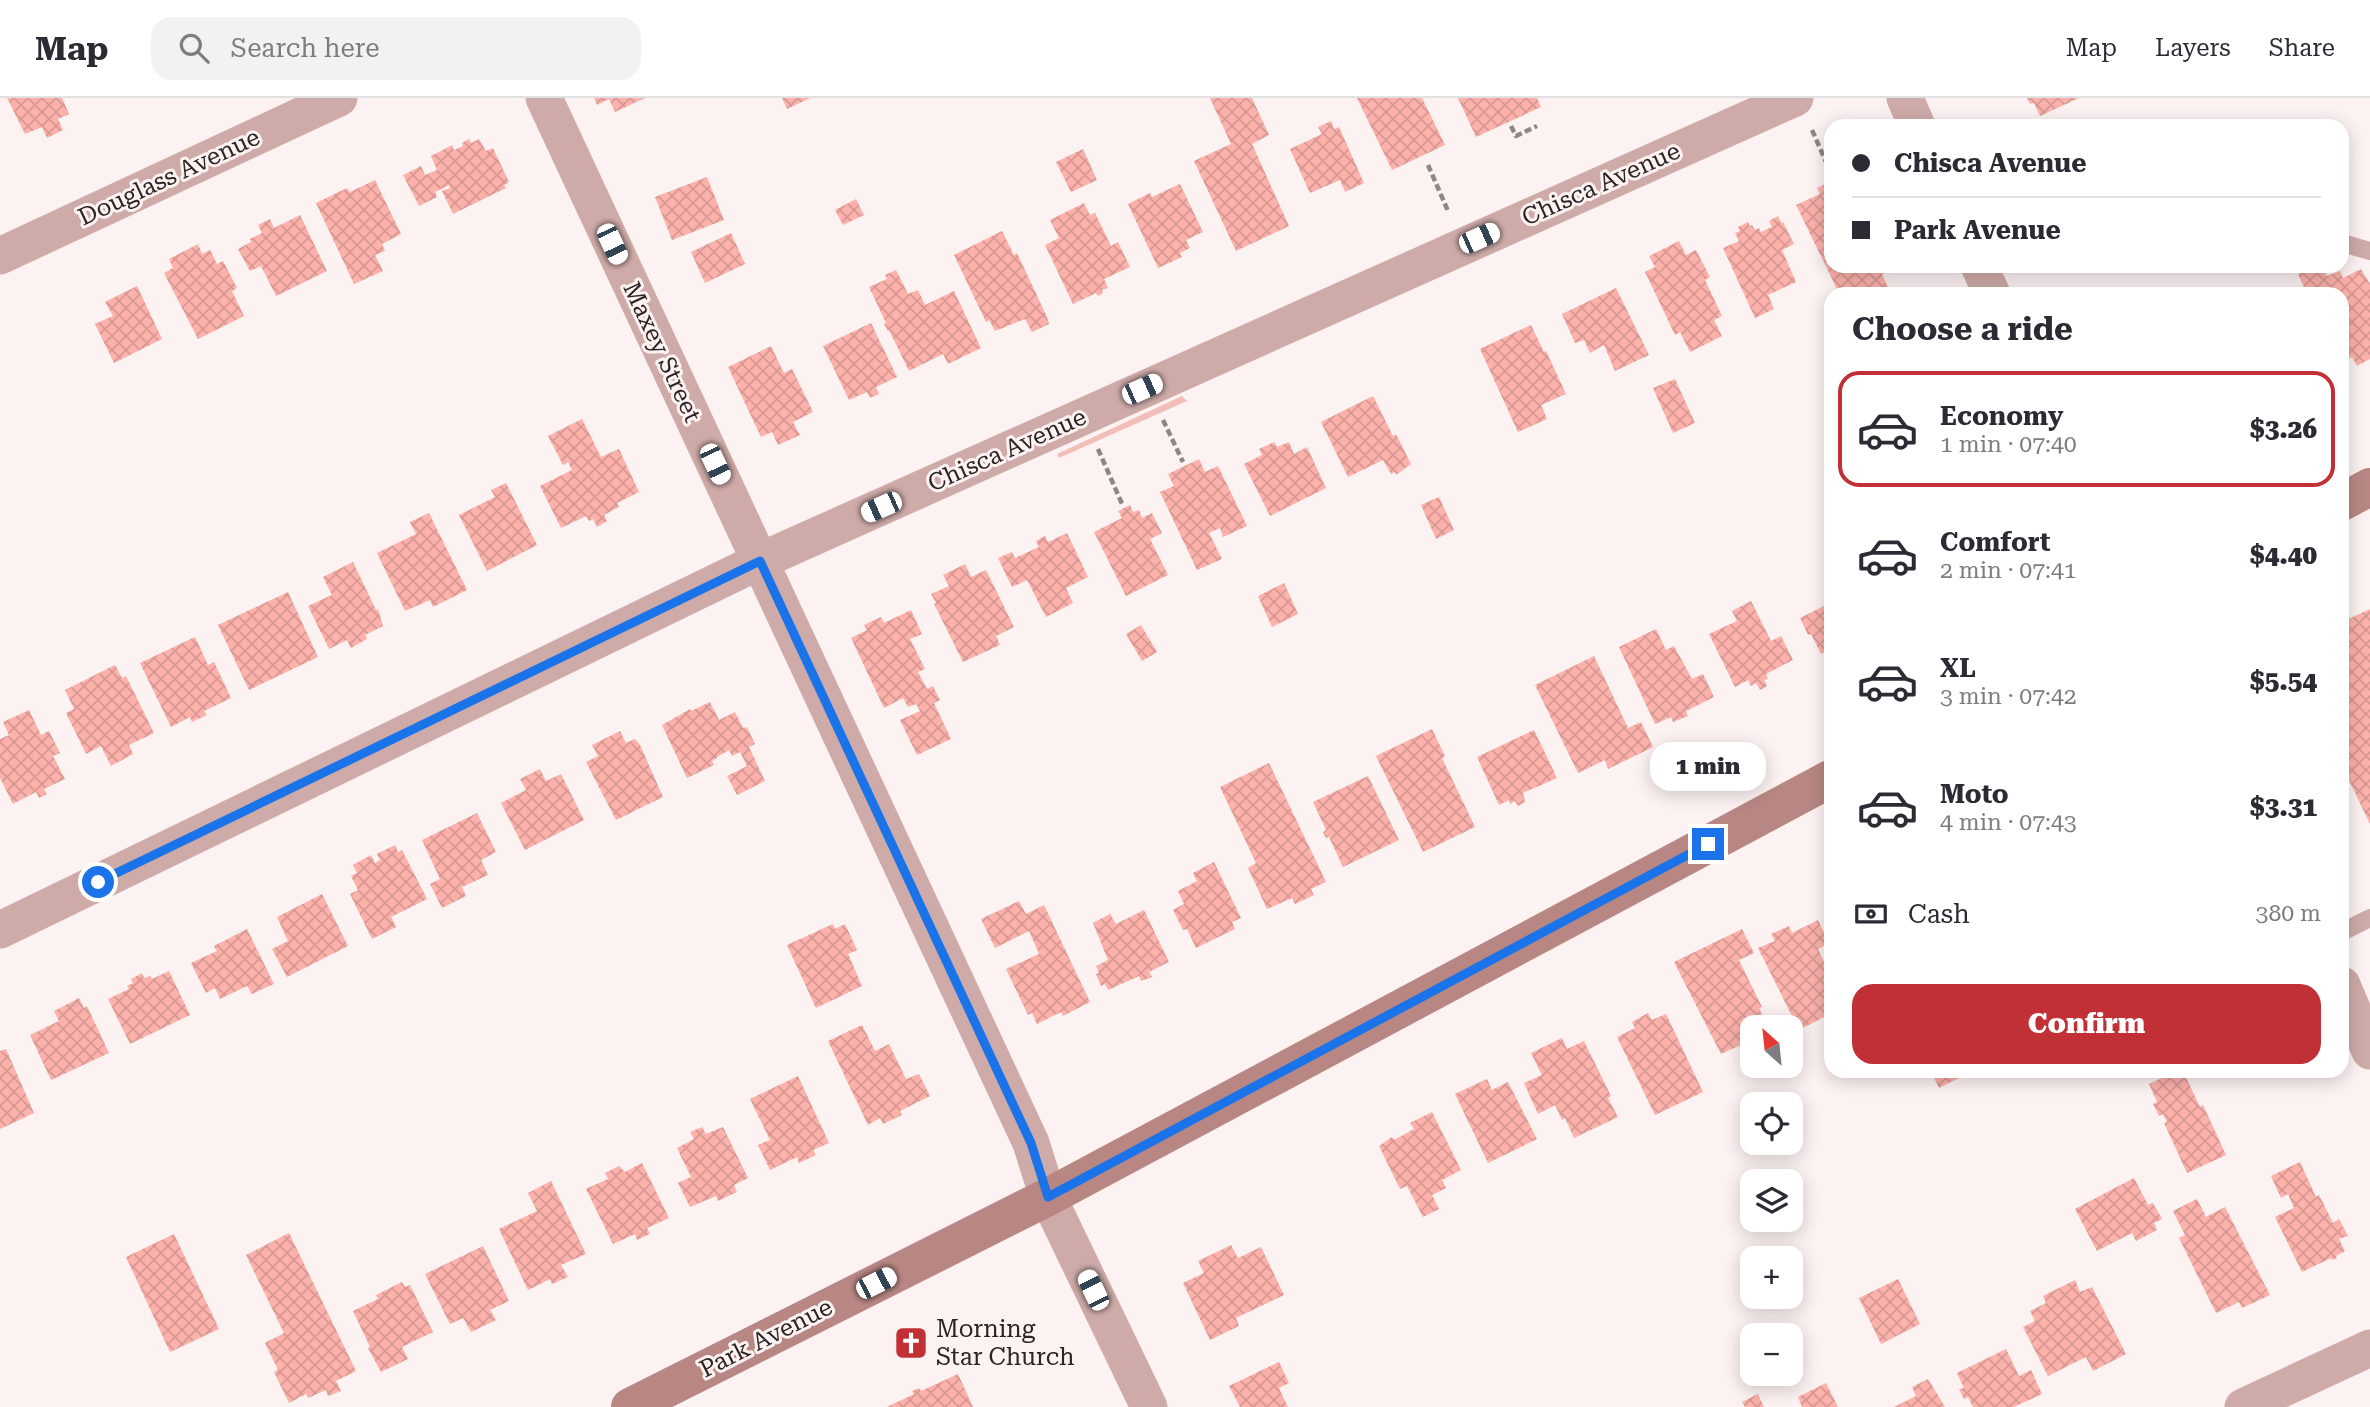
<!DOCTYPE html>
<html lang="en">
<head>
<meta charset="utf-8">
<style>
  body { margin:0; font-family:"Roboto Serif",serif; background:#f2f2f3; color:#2b2b33; height:100vh; display:flex; flex-direction:column; font-size:26px; white-space:nowrap }
  * { box-sizing:border-box; margin:0 }
  p { font-size:23px; color:#7c7c81 }
  .icon { flex:none; width:38px; height:38px; fill:none; stroke:currentColor; stroke-width:2; stroke-linecap:round; stroke-linejoin:round }
  .map { position:relative; flex:1; overflow:hidden }
  .side { position:absolute; left:1824px; top:189px; width:525px; height:791px; display:flex; flex-direction:column; background:#fff; border-radius:21px; box-shadow:0 4px 18px #0003 }
  .side>* { flex:none }
  .top-card { position:absolute; left:1824px; top:21px; width:525px; height:154px; border-radius:21px; box-shadow:0 4px 18px #0003; display:grid; align-content:center; height:154px; padding:0 28px; background:#fff }
  .needle { width:46px; rotate:333deg }
  .fabs { position:absolute; left:1740px; top:917px; display:grid; gap:14px }
  .fabs a { display:grid; place-items:center; width:63px; height:63px; border-radius:14px; background:#fff; box-shadow:0 4px 18px #0003; font-size:35px }
  .end { position:absolute; width:32px; height:32px; margin:-16px; border:9px solid #1a73e8; background:#fff; box-shadow:0 0 0 4px #fff }
  .from { border-radius:50% }
  .bubble { position:absolute; height:49px; border-radius:21px; background:#fff; box-shadow:0 4px 18px #0003; font-size:23px; font-weight:800; line-height:49px; text-align:center }
  .car { position:absolute; width:21px; height:42px; margin:-21px -10px; border-radius:9px; box-shadow:0 0 5px 2px #0007; background:linear-gradient(#fff 24%,#345 0 40%,#fff 0 76%,#345 0 86%,#fff 0) }
  .top-card b { display:flex; align-items:center; gap:24px; height:66px; font-size:26px }
  .top-card b+b { border-top:2px solid #e1e1e2 }
  .top-card i { width:18px; height:18px; background:#2b2b33 }
  ul { padding:0; list-style:none }
  li { display:flex; align-items:center; gap:21px; height:116px; margin:0 14px 10px; padding:0 14px; border:4px solid transparent; border-radius:21px }
  li div { flex:1 }
  li b { display:block; font-size:26px }
  li em { font-style:normal; font-weight:800 }
  li.active { border-color:#c03035 }
  li>.icon { width:63px; height:63px; stroke-width:1.5 }
  h2 { padding:0 28px; font-size:32px; line-height:84px }
  .pay { display:flex; align-items:center; gap:18px; height:77px; padding:0 28px; font-size:26px }
  .pay p { margin-inline-start:auto }
  .primary-button { display:flex; gap:14px; margin-top:auto; padding:14px 28px }
  .primary-button a { flex:1; height:80px; border-radius:21px; background:#c03035; color:#fff; font-size:28px; font-weight:800; line-height:80px; text-align:center }
  header { display:flex; align-items:center; gap:42px; box-sizing:border-box; height:98px; padding:0 35px; background:#fff; border-bottom:2px solid #e1e1e2 }
  header strong { font-size:33px }
  nav { display:flex; gap:38px; margin-inline-start:auto; font-size:24px }
  .search { width:490px; height:63px; background:#f2f2f3; display:flex; align-items:center; gap:18px; box-sizing:border-box; padding:0 24px; border-radius:21px; color:#7c7c81; font-size:26px }
  .map>svg:first-child { display:block }
</style>
</head>
<body>
<header>
<strong>Map</strong>
<div class="search"><svg class="icon" aria-label="search" viewBox="0 0 24 24"><circle cx="10" cy="10" r="6"/><path d="M15 15l6 6"/></svg>Search here</div>
<nav><a>Map</a><a>Layers</a><a>Share</a></nav>
</header>
<div class="map">
<svg width="2370" height="1309" viewBox="0 0 2370 1309">
  <defs>
    <pattern id="building-cross-hatch" width="8" height="8" patternUnits="userSpaceOnUse" patternTransform="scale(1.75)"><rect width="8" height="8" fill="#fcb1ab"/><path d="M0 0l8 8M0 8l8-8" fill="none" stroke="#d89893"/></pattern>
  </defs>
  <rect width="100%" height="100%" fill="#fcf2f1"/>
  <!-- green -->
  <path fill="#f2beba" d="M1182,298L1187,303L1059,360L1057,356Z"/>
  <!-- building -->
  <g fill="url(#building-cross-hatch)">
    <path d="M7,0H62L69,16L58,21L63,32L47,40L42,29L25,36Z"/>
    <path d="M594,0H645L615,14L609,1L597,7Z"/>
    <path d="M782,0H810L787,11Z"/>
    <path d="M1210,0H1252L1269,37L1252,46L1289,128L1236,153L1194,63L1231,46Z"/>
    <path d="M1357,0H1422L1445,47L1392,72Z"/>
    <path d="M1458,0H1537L1541,9L1476,39Z"/>
    <path d="M2027,0H2079L2040,18L2034,5L2030,6Z"/>
    <path d="M1331,23L1334,31L1339,29L1364,85L1345,94L1340,82L1310,95L1290,51L1322,36L1318,29Z"/>
    <path d="M469,41L471,45L479,41L486,53L493,50L509,84L504,87L506,90L453,116L442,93L450,90L449,87L435,94L437,99L419,108L403,77L421,68L425,77L437,72L431,58L452,47L454,52L463,48L462,45Z"/>
    <path d="M1083,51L1097,82L1071,94L1056,64Z"/>
    <path d="M707,79L724,122L672,142L655,99Z"/>
    <path d="M375,82L401,136L382,146L385,153L375,157L383,173L354,186L316,105L347,90L350,94Z"/>
    <path d="M1830,84V168H1891L1892,171L1882,176L1891,196H1845L1843,193L1839,195L1796,107L1820,96L1817,90Z"/>
    <path d="M1180,86L1203,134L1186,142L1190,150L1180,155L1182,159L1158,170L1128,106L1150,95L1152,99Z"/>
    <path d="M856,101L864,117L843,127L835,112Z"/>
    <path d="M1084,105L1090,117L1095,115L1111,148L1118,144L1130,169L1104,181L1108,190L1102,192L1103,195L1098,198L1096,195L1073,206L1045,147L1059,140L1050,122Z"/>
    <path d="M300,117L327,173L276,198L261,168L250,173L238,151L251,144L250,141L262,135L258,127L270,121L274,130Z"/>
    <path d="M1778,118L1781,125L1783,124L1794,146L1782,152L1796,184L1768,197L1774,211L1755,220L1723,150L1739,143L1735,135L1740,133L1738,129L1748,124L1750,128L1752,127L1755,132L1759,130L1761,134L1772,129L1769,123Z"/>
    <path d="M1002,133L1014,157L1017,155L1047,219L1049,226L1032,234L1025,221L995,233L989,222L986,224L954,157Z"/>
    <path d="M731,135L745,166L705,185L691,154Z"/>
    <path d="M1679,143L1686,157L1696,152L1710,179L1705,182L1722,218L1714,222L1722,238L1690,254L1680,234L1675,237L1645,174L1655,169L1649,158Z"/>
    <path d="M198,146L202,156L210,152L217,166L223,163L237,190L232,193L244,218L198,241L164,175L173,170L169,161Z"/>
    <path d="M2313,168H2322L2327,178L2340,173L2343,180L2361,171L2370,186V261L2357,268L2352,259L2342,264V196H2307L2298,176Z"/>
    <path d="M896,172L908,196L918,192L925,207L954,193L981,250L948,266L943,256L909,273L889,232L888,233L884,226L886,225L869,189L887,181L885,177Z"/>
    <path d="M137,188L162,241L114,265L95,226L113,218L105,204Z"/>
    <path d="M1616,190L1649,257L1615,273L1604,247L1590,255L1584,242L1575,245L1562,216Z"/>
    <path d="M871,225L897,279L876,289L879,296L870,300L867,294L849,302L823,248Z"/>
    <path d="M1531,227L1544,254L1546,253L1566,296L1541,307L1547,321L1518,334L1480,251Z"/>
    <path d="M771,248L784,275L792,271L813,314L793,324L800,337L778,347L772,334L761,339L728,269Z"/>
    <path d="M1675,281L1695,325L1673,335L1653,290Z"/>
    <path d="M1373,298L1393,338L1396,336L1411,366L1396,377L1395,374L1391,376L1383,362L1348,379L1321,324Z"/>
    <path d="M582,321L601,359L619,351L639,394L617,405L619,409L604,417L607,423L597,429L593,421L589,423L586,418L561,430L540,388L572,372L568,364L563,367L548,338Z"/>
    <path d="M1274,344L1277,349L1289,344L1294,356L1307,349L1326,390L1270,418L1244,366L1262,357L1259,351Z"/>
    <path d="M1199,361L1205,374L1218,368L1247,428L1223,439L1220,430L1209,435L1222,461L1197,472L1160,394L1174,388L1168,376Z"/>
    <path d="M506,385L537,447L487,473L459,417L495,399L491,392Z"/>
    <path d="M1439,399L1454,432L1436,441L1421,407Z"/>
    <path d="M1130,407L1133,414L1139,412L1142,420L1152,415L1162,435L1150,441L1168,477L1126,498L1094,434L1122,420L1118,413Z"/>
    <path d="M429,415L467,492L433,509L430,502L405,513L377,455L416,436L410,424Z"/>
    <path d="M1067,435L1088,479L1066,490L1073,505L1046,519L1027,482L1012,489L998,460L1012,454L1015,460L1039,449L1036,443L1045,438L1048,444Z"/>
    <path d="M353,464L376,512L378,511L383,528L365,537L367,541L351,550L347,542L329,551L308,508L332,497L323,479Z"/>
    <path d="M965,466L971,479L986,472L1014,529L996,538L1000,547L963,564L934,506L936,505L931,496L949,488L943,477Z"/>
    <path d="M1284,485L1298,516L1272,529L1258,498Z"/>
    <path d="M288,494L318,559L249,592L218,527Z"/>
    <path d="M1751,503L1771,543L1781,538L1793,562L1766,576L1768,581L1764,582L1767,588L1760,592L1756,585L1751,588L1748,582L1735,589L1709,536L1737,523L1732,513Z"/>
    <path d="M1830,505V552L1821,556L1811,536L1808,537L1800,520Z"/>
    <path d="M2370,511V726L2347,678L2342,681V636L2344,634L2342,628V524Z"/>
    <path d="M911,512L922,536L910,541L925,571L918,574L927,591L933,588L940,602L934,605L951,641L917,657L900,622L920,613L916,606L908,609L903,600L884,610L851,540L867,532L864,527L881,519L884,525Z"/>
    <path d="M1141,527L1157,554L1142,563L1126,536Z"/>
    <path d="M1656,531L1666,552L1674,548L1692,581L1703,576L1714,599L1686,613L1688,618L1673,624L1671,619L1655,626L1619,549Z"/>
    <path d="M195,539L208,567L214,564L231,600L204,613L207,617L192,624L190,619L171,629L140,565Z"/>
    <path d="M1594,558L1628,630L1641,624L1653,649L1608,671L1605,662L1578,675L1535,587Z"/>
    <path d="M115,567L122,580L126,578L154,635L129,647L133,656L111,668L101,648L86,656L66,615L74,611L65,592Z"/>
    <path d="M710,604L719,622L735,614L743,630L747,629L755,646L749,649L765,683L737,697L727,678L747,668L740,654L732,658L729,652L717,659V660L712,663L714,667L687,680L662,627L690,611L691,613Z"/>
    <path d="M29,612L41,637L49,633L60,655L53,658L65,681L44,691L47,696L39,700L36,694L13,706L0,680V641L9,637L3,624Z"/>
    <path d="M1432,631L1445,658L1442,660L1475,729L1423,754L1376,658Z"/>
    <path d="M1534,632L1557,680L1523,695L1525,704L1518,708L1515,703L1510,706L1509,702L1499,707L1477,659Z"/>
    <path d="M620,633L626,645L635,641L640,647L663,699L616,722L586,664L598,658L592,647Z"/>
    <path d="M1269,665L1326,784L1311,791L1314,797L1295,806L1292,800L1267,811L1248,770L1256,765L1220,689Z"/>
    <path d="M540,671L546,683L561,676L584,722L525,752L501,705L526,692L520,681Z"/>
    <path d="M1368,678L1399,742L1343,769L1329,739L1326,740L1323,734L1326,732L1313,704Z"/>
    <path d="M477,715L496,754L481,762L488,777L462,789L466,798L442,810L430,786L440,781L422,742Z"/>
    <path d="M395,747L398,754L402,752L427,801L391,819L396,829L372,841L350,796L358,792L351,778L357,775L353,767L371,757L375,765L380,762L377,756Z"/>
    <path d="M1214,764L1241,820L1232,824L1235,831L1196,850L1187,831L1183,832L1173,812L1184,806L1178,793L1197,783L1193,775Z"/>
    <path d="M322,796L348,848L287,879L272,851L288,843L277,819Z"/>
    <path d="M1019,803L1026,816L1044,807L1090,904L1063,918L1061,914L1037,926L1032,915L1028,917L1006,871L1039,856L1029,833L995,850L981,821Z"/>
    <path d="M1144,812L1169,864L1149,874L1152,879L1141,883L1139,878L1108,892L1105,886L1101,888L1096,876L1099,875L1096,868L1108,862L1093,825L1110,816L1116,826Z"/>
    <path d="M1818,822L1829,845L1818,851L1830,877V916L1799,932L1758,850L1775,843L1771,836L1789,828L1792,835Z"/>
    <path d="M833,826L835,831L845,826L857,852L848,856L862,888L816,910L787,847Z"/>
    <path d="M247,831L274,886L252,896L247,888L220,901L215,890L206,895L191,865L217,853L214,848Z"/>
    <path d="M1742,831L1754,855L1739,862L1762,909L1759,910L1768,929H1752V942L1721,956L1674,864Z"/>
    <path d="M169,873L190,917L130,946L108,901L129,891L127,888L133,885L131,881L142,875L144,880L150,878L152,881Z"/>
    <path d="M79,900L84,910L87,908L109,955L51,982L30,937L59,923L54,913Z"/>
    <path d="M1648,915L1652,922L1666,916L1703,994L1655,1017L1617,939L1635,930L1632,924Z"/>
    <path d="M862,927L875,953L889,946L906,981L919,976L930,998L900,1013L902,1017L883,1026L880,1020L868,1027L828,943Z"/>
    <path d="M1562,940L1567,951L1584,943L1611,998L1608,1000L1618,1019L1574,1040L1565,1020L1562,1022L1555,1007L1538,1016L1524,985L1542,977L1531,955Z"/>
    <path d="M6,951L34,1015L0,1031V953Z"/>
    <path d="M1931,973H1973L1939,990Z"/>
    <path d="M2176,973H2183L2200,1009L2203,1007L2226,1057L2187,1075L2164,1025L2167,1024L2163,1016L2159,1018L2153,1006L2157,1004L2149,986Z"/>
    <path d="M798,978L829,1045L813,1052L816,1057L799,1065L797,1059L770,1072L758,1047L770,1042L750,1001Z"/>
    <path d="M1487,981L1492,992L1508,984L1537,1041L1488,1065L1455,996Z"/>
    <path d="M1432,1014L1461,1072L1442,1082L1446,1090L1432,1097L1439,1111L1423,1119L1407,1088L1400,1091L1379,1048L1392,1039L1394,1042L1414,1031L1410,1025Z"/>
    <path d="M702,1029L706,1036L723,1029L748,1080L734,1087L737,1094L718,1103L716,1098L690,1109L678,1085L691,1079L677,1050L694,1041L690,1034Z"/>
    <path d="M2300,1064L2316,1099L2319,1097L2333,1125L2339,1121L2348,1138L2339,1141L2345,1153L2336,1158L2337,1160L2332,1162L2331,1160L2302,1174L2275,1119L2294,1110L2288,1096L2281,1100L2271,1078Z"/>
    <path d="M642,1065L669,1120L647,1130L650,1136L637,1142L635,1136L613,1146L586,1091L608,1081L605,1075L619,1068L625,1074Z"/>
    <path d="M2134,1080L2148,1107L2153,1105L2162,1121L2154,1125L2157,1132L2136,1143L2132,1135L2097,1153L2075,1111Z"/>
    <path d="M551,1083L586,1156L561,1167L568,1179L552,1186L550,1181L528,1192L499,1131L537,1113L528,1095Z"/>
    <path d="M2197,1101L2206,1119L2225,1109L2270,1197L2242,1210L2239,1204L2216,1215L2179,1140L2185,1137L2173,1113Z"/>
    <path d="M289,1135L356,1273L336,1283L341,1293L328,1298L326,1292L308,1300L306,1296L289,1305L274,1274L278,1272L265,1245L284,1235L246,1157Z"/>
    <path d="M174,1136L219,1231L170,1254L126,1159Z"/>
    <path d="M1231,1147L1238,1160L1261,1149L1284,1197L1236,1220L1239,1228L1210,1242L1183,1185L1204,1175L1198,1163Z"/>
    <path d="M483,1148L509,1203L490,1212L496,1222L471,1234L463,1220L450,1226L425,1176Z"/>
    <path d="M1898,1181L1920,1226L1881,1246L1859,1200Z"/>
    <path d="M2075,1182L2080,1194L2092,1189L2126,1256L2093,1273L2086,1259L2048,1278L2023,1229L2035,1223L2030,1213L2046,1205L2043,1198Z"/>
    <path d="M402,1184L405,1189L410,1187L433,1234L402,1249L408,1261L381,1274L368,1250L370,1249L353,1213L378,1201L376,1197Z"/>
    <path d="M2006,1251L2019,1278L2031,1272L2042,1296L2014,1309H1973L1968,1299L1964,1301L1959,1291L1964,1290L1957,1275Z"/>
    <path d="M1279,1264L1289,1285L1279,1290L1288,1309H1240L1229,1288Z"/>
    <path d="M958,1276L973,1309H887L914,1296L912,1293L919,1290L921,1293Z"/>
    <path d="M1928,1281L1945,1309H1894L1916,1298L1912,1289Z"/>
    <path d="M1826,1285L1838,1309H1802L1798,1299Z"/>
    <path d="M1758,1296L1764,1309H1745L1742,1304Z"/>
  </g>
  <g fill="none" stroke-linecap="round" stroke-linejoin="round">
    <!-- path -->
    <g stroke="#8f8585" stroke-width="4.5" stroke-dasharray="7 3.5" stroke-linecap="butt">
      <path d="M1511,28L1516,38L1537,28"/>
      <path d="M1812,32L1830,73"/>
      <path d="M1428,67L1448,113"/>
      <path d="M1163,322L1183,364"/>
      <path d="M1098,351L1123,408"/>
    </g>
    <!-- service -->
    <g stroke="#ceaba8" stroke-width="18">
      <path d="M2342,145L2370,153"/>
      <path d="M2342,834L2370,820"/>
    </g>
    <!-- minor -->
    <g stroke="#ceaba8" stroke-width="37">
      <path d="M544,0L1031,1045L1048,1099L1149,1309"/>
      <path d="M1905,0L1917,28"/>
      <path d="M0,158L339,0"/>
      <path d="M1979,168L1992,196"/>
      <path d="M0,832L760,463L1795,0"/>
      <path d="M2342,887L2370,953"/>
      <path d="M2243,1309L2370,1250"/>
    </g>
    <!-- secondary -->
    <g stroke="#b88783" stroke-width="38">
      <path d="M2342,404L2370,389"/>
      <path d="M630,1309L1048,1099L1830,681"/>
    </g>
  </g>
  <g fill="none" stroke-linecap="round" stroke-linejoin="round">
    <!-- route -->
    <path stroke="#1a73e8" stroke-width="9" d="M98,784L760,463L1031,1045L1048,1099L1708,746"/>
  </g>
  <!-- icons -->
  <defs>
    <symbol id="church-square" viewBox="-11 -11 22 22"><rect x="-9" y="-9" width="18" height="18" rx="4" fill="#c03035" stroke="#fcf2f1"/><path d="M-1.2-6h2.4v3.5h3.3v2.4h-3.3V6h-2.4V-.1h-3.3v-2.4h3.3Z" fill="#fff"/></symbol>
  </defs>
  <g fill-rule="evenodd">
    <use href="#church-square" x="892" y="1226" width="38" height="38"/>
  </g>
  <g text-anchor="middle" dominant-baseline="central" stroke-width="6" stroke-linejoin="round" paint-order="stroke">
    <!-- street labels -->
    <g font-size="24" fill="#2c2323" stroke="#fcf2f1">
      <text transform="translate(169 79) rotate(-25)">Douglass Avenue</text>
      <text transform="translate(1601 86) rotate(-24)">Chisca Avenue</text>
      <text transform="translate(662 254) rotate(65)">Maxey Street</text>
      <text transform="translate(1007 352) rotate(-24)">Chisca Avenue</text>
      <text transform="translate(766 1240) rotate(-27)">Park Avenue</text>
    </g>
    <!-- poi labels -->
    <g font-size="24" fill="#2c2323" stroke="#fcf2f1" text-anchor="start">
      <text x="936" y="1231">Morning<tspan x="936" dy="28">Star Church</tspan></text>
    </g>
  </g>
</svg>
<div class="fabs">
<a><svg class="needle" viewBox="-14 -14 28 28"><path d="M0-13l5 13h-10z" fill="#e53935"/><path d="M0 13l5-13h-10z" fill="#7c7c81"/></svg></a>
<a><svg class="icon" aria-label="locate" viewBox="0 0 24 24"><circle cx="12" cy="12" r="6"/><path d="M12 2v4M12 18v4M2 12h4M18 12h4"/></svg></a>
<a><svg class="icon" aria-label="layers" viewBox="0 0 24 24"><path d="M12 4l9 5-9 5-9-5zM3 14l9 5 9-5"/></svg></a>
<a>+</a>
<a>−</a>
</div>
<i class="end from" style="left:98px;top:784px"></i>
<i class="end" style="left:1708px;top:746px"></i>
<div class="bubble" style="left:1650px;top:644px;width:116px">1 min</div>
<i class="car" style="left:1479px;top:140px;rotate:66deg"></i>
<i class="car" style="left:612px;top:146px;rotate:155deg"></i>
<i class="car" style="left:1142px;top:291px;rotate:66deg"></i>
<i class="car" style="left:715px;top:366px;rotate:155deg"></i>
<i class="car" style="left:881px;top:409px;rotate:246deg"></i>
<i class="car" style="left:876px;top:1185px;rotate:63deg"></i>
<i class="car" style="left:1093px;top:1192px;rotate:334deg"></i>
<div class="top-card">
<b><i class="from"></i>Chisca Avenue</b>
<b><i></i>Park Avenue</b>
</div>
<section class="side">
<h2>Choose a ride</h2>
<ul>
<li class="active"><svg class="icon" aria-label="car" viewBox="0 0 24 24"><path d="M5 17H2v-5l4-1 3-4h7l3 4 3 1v5h-3M9 17h6M6 11h13"/><circle cx="7" cy="17" r="2"/><circle cx="17" cy="17" r="2"/></svg><div><b>Economy</b><p>1 min · 07:40</p></div><em>$3.26</em></li>
<li><svg class="icon" aria-label="car" viewBox="0 0 24 24"><path d="M5 17H2v-5l4-1 3-4h7l3 4 3 1v5h-3M9 17h6M6 11h13"/><circle cx="7" cy="17" r="2"/><circle cx="17" cy="17" r="2"/></svg><div><b>Comfort</b><p>2 min · 07:41</p></div><em>$4.40</em></li>
<li><svg class="icon" aria-label="car" viewBox="0 0 24 24"><path d="M5 17H2v-5l4-1 3-4h7l3 4 3 1v5h-3M9 17h6M6 11h13"/><circle cx="7" cy="17" r="2"/><circle cx="17" cy="17" r="2"/></svg><div><b>XL</b><p>3 min · 07:42</p></div><em>$5.54</em></li>
<li><svg class="icon" aria-label="car" viewBox="0 0 24 24"><path d="M5 17H2v-5l4-1 3-4h7l3 4 3 1v5h-3M9 17h6M6 11h13"/><circle cx="7" cy="17" r="2"/><circle cx="17" cy="17" r="2"/></svg><div><b>Moto</b><p>4 min · 07:43</p></div><em>$3.31</em></li>
</ul>
<div class="pay"><svg class="icon" aria-label="cash" viewBox="0 0 24 24"><path d="M3 7h18v10H3z"/><circle cx="12" cy="12" r="2"/></svg>Cash<p>380 m</p></div>
<div class="primary-button"><a>Confirm</a></div>
</section>
</div>
</body>
</html>
